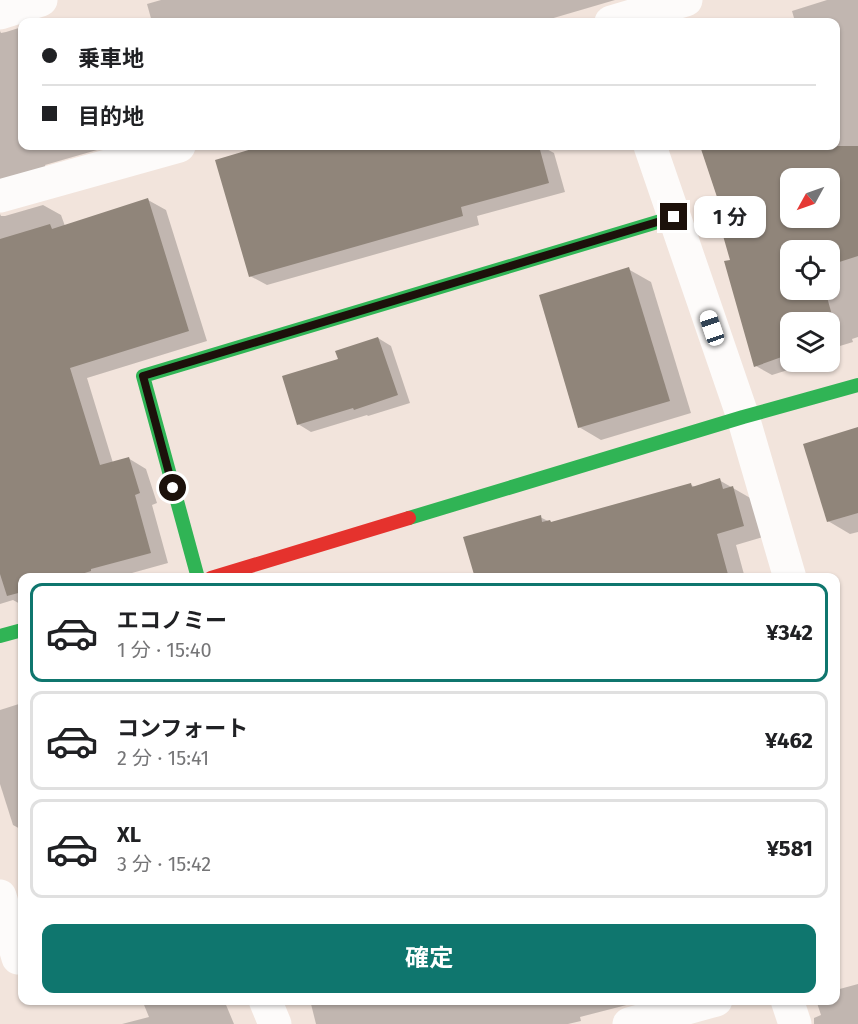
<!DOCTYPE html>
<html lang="ja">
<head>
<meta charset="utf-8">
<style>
  body { margin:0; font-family:"Fira Sans","Noto Sans JP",sans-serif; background:#f2f2f2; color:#202124; height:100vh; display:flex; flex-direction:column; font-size:22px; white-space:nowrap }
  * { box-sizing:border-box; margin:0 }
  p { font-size:20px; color:#757577 }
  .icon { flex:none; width:33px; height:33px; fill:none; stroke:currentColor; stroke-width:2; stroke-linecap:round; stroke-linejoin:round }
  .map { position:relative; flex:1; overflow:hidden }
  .side { position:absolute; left:18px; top:573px; width:822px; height:432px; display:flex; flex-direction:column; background:#fff; border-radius:12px; box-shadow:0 2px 4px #0004 }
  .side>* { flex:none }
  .top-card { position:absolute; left:18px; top:18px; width:822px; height:132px; border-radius:12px; box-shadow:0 2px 4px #0004; display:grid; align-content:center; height:132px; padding:0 24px; background:#fff }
  .needle { width:39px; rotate:230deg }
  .tools { position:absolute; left:780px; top:168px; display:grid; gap:12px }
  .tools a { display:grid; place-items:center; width:60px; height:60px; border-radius:12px; background:#fff; box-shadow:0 2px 4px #0004; font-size:30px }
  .end { position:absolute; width:27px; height:27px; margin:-14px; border:8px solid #1c110b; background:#fff; box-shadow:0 0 0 3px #fff }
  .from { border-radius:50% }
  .bubble { position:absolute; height:42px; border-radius:12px; background:#fff; box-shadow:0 2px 4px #0004; font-size:20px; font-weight:700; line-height:42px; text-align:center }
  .car { position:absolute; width:18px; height:36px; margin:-18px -9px; border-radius:8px; box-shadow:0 0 4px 2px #0007; background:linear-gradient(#fff 24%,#345 0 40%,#fff 0 76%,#345 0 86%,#fff 0) }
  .top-card b { display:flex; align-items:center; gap:21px; height:57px; font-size:22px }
  .top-card b+b { border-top:2px solid #e0e0e0 }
  .top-card i { width:15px; height:15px; background:#202124 }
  ul { padding:10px 0 0; list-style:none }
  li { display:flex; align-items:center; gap:18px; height:99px; margin:0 12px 9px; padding:0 12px; border:3px solid #e0e0e0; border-radius:12px }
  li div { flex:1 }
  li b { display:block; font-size:22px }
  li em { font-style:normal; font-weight:700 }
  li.active { border-color:#0f766e }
  li>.icon { width:54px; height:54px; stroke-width:1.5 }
  .button { display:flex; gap:12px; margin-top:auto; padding:12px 24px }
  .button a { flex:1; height:69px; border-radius:12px; background:#0f766e; color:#fff; font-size:24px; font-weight:700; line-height:69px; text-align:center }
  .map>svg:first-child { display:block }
</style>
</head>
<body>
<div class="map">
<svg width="858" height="1024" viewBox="0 0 858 1024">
  <rect width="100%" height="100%" fill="#f2e4dc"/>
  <!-- shadow -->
  <g fill="#0003" fill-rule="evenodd">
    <path d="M161,0H615L540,22H152L147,4Z"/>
    <path d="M827,0H858V337L852,339L853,342L830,349V322H790V362H813L772,375L756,366L719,201L702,146H836V22H781L794,18L792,11ZM790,178H830V218H790ZM790,250H830V290H790Z"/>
    <path d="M22,27V146H96L97,150L45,165L49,178L0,201V31L1,33L6,32Z"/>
    <path d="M268,146H456L462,165L532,146H541L554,153L565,192L477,216L479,225L267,285L250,276L217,161Z"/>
    <path d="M148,200L166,210L207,341L87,378L113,463L128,458L146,469L157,503L152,505L168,563L114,578H22V605L13,600L0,604V214L1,216H5L43,205L61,215L65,226Z"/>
    <path d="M628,269L651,282L691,413L601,440L579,427Z"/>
    <path d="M378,338L391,346L410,403L368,416L367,415L311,432L298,424Z"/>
    <path d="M858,429V532L850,534L828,521Z"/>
    <path d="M719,480L752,499L763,537L736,545L745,578H476L540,517L552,523L691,485L695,487Z"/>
    <path d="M22,703V830L13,825L0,784V710Z"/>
    <path d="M858,984V1024H814V1018L821,1015L816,1000H836V990Z"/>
    <path d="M142,1000H224L234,1024H122L149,1017Z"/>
    <path d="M310,1000H646L580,1017L581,1021L568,1024H316Z"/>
  </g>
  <!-- building -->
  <g fill="#90857a" fill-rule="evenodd">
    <path d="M262,146H539L549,183L461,207L463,216L249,277L215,160Z"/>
    <path d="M700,146H858V256L830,265V250H790V290H825L837,333L830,335V322H790V354L754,367L724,261L730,260L713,201L718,200ZM790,178H830V218H790Z"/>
    <path d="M148,198L189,331L70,368L100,465L129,457L140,493L135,495L151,553L91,569V571L69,578H22V592L7,596L0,574V239L50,224L52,229Z"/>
    <path d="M629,267L670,401L578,428L539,295Z"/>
    <path d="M378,337L398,395L354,410L353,408L297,425L282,376L338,359L335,351Z"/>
    <path d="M858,427V513L827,522L803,444Z"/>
    <path d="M720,478L723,489L733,486L744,526L717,534L729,578H475L463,537L541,515L542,522L550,520L551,522L691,483L692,487Z"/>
  </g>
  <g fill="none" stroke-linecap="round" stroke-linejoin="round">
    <!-- street -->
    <g stroke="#fdfbfa" stroke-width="33">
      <path d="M0,13L41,0"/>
      <path d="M611,22L686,0"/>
      <path d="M650,146L743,417L790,578"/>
      <path d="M0,196L179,146"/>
      <path d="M0,896L18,958"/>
      <path d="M265,1000L275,1024"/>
      <path d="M787,1000L795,1024"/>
      <path d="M629,1024L716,1000"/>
    </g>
    <!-- fast -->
    <g stroke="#30b455" stroke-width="14">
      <path d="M409,518L743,417L858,385"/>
      <path d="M198,578L143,376L674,217"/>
      <path d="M0,636L22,630"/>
    </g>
    <!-- jam -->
    <path stroke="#e5322d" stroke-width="14" d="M211,578L409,518"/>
  </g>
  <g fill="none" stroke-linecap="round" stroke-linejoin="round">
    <!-- route -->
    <path stroke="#1c110b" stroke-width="8" d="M173,488L143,376L674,217"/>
  </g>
</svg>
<div class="tools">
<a><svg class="needle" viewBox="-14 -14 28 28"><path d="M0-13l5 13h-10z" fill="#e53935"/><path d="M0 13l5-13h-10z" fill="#757577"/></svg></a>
<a><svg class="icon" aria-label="locate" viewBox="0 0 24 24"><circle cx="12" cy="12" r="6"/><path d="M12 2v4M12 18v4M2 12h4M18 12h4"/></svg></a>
<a><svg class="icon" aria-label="layers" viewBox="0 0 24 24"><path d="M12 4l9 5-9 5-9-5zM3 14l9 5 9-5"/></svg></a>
</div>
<i class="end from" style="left:173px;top:488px"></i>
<i class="end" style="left:674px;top:217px"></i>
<div class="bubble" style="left:694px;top:196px;width:72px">1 分</div>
<i class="car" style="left:712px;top:328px;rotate:341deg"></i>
<div class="top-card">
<b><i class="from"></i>乗車地</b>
<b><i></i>目的地</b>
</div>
<section class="side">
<ul>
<li class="active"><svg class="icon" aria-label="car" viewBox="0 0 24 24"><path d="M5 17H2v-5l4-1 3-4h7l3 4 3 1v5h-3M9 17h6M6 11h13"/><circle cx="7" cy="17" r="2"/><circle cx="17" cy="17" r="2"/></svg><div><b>エコノミー</b><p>1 分 · 15:40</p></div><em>¥342</em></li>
<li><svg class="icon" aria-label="car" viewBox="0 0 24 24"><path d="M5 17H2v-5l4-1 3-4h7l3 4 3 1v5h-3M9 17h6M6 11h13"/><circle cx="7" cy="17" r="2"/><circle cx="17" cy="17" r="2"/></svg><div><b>コンフォート</b><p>2 分 · 15:41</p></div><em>¥462</em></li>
<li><svg class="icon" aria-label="car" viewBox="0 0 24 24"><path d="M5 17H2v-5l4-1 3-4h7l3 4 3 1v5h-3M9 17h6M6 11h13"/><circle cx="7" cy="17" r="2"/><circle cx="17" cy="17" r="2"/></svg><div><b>XL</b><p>3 分 · 15:42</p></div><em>¥581</em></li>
</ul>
<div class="button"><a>確定</a></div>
</section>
</div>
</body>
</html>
